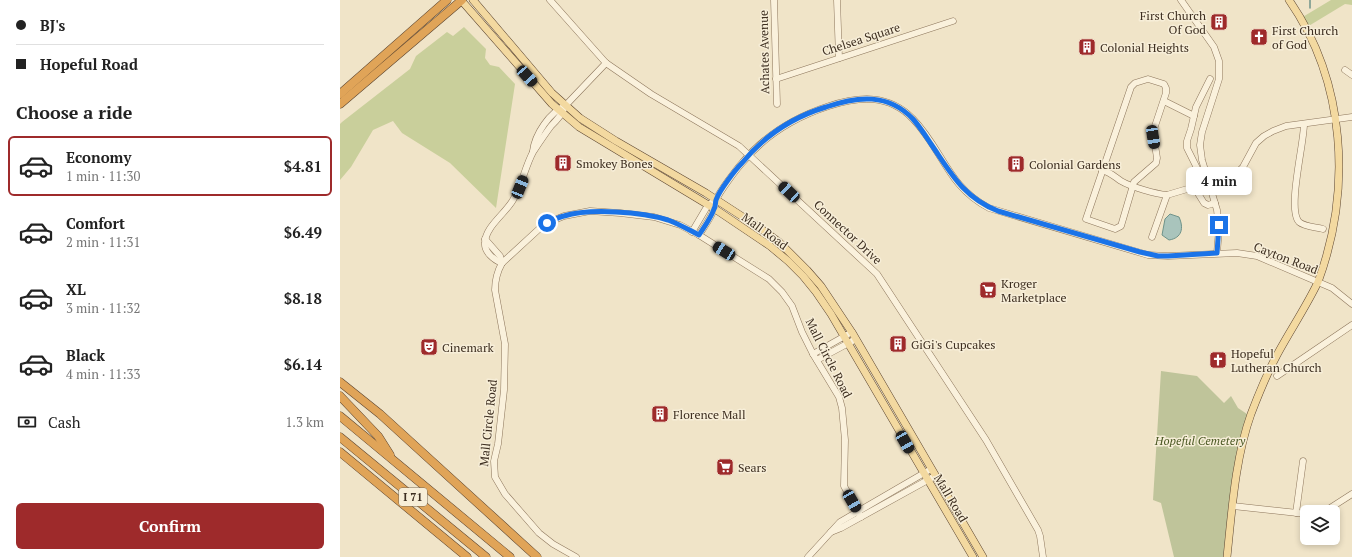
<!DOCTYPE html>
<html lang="en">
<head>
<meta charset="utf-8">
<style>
  body { margin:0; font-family:"PT Serif",serif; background:#f2f2f2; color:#222; height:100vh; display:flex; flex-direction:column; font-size:15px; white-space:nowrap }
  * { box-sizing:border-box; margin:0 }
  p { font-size:13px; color:#767676 }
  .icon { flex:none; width:22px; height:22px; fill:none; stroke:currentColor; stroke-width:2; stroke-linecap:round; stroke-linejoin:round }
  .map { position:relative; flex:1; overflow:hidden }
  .sheet { display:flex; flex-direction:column; background:#fff; width:340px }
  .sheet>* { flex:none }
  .guide { display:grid; align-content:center; height:88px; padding:0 16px; background:#fff }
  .controls { position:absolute; left:960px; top:505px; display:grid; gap:8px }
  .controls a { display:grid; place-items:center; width:40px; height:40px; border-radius:6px; background:#fff; box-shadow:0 2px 6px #0003; font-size:20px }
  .end { position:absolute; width:18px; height:18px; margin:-9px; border:5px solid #1a73e8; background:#fff; box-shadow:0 0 0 2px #fff }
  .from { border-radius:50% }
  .bubble { position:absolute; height:28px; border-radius:6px; background:#fff; box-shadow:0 2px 6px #0003; font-size:13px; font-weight:700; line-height:28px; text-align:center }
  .car { position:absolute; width:12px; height:24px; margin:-12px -6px; border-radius:5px; box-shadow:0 0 3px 1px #0007; background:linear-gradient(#222 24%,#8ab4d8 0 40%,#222 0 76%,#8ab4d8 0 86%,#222 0) }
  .guide b { display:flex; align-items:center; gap:14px; height:38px; font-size:15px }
  .guide b+b { border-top:1px solid #e0e0e0 }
  .guide i { width:10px; height:10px; background:#222 }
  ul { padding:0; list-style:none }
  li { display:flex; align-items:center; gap:12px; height:60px; margin:0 8px 6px; padding:0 8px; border:2px solid transparent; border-radius:6px }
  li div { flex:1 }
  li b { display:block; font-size:15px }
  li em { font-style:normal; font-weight:700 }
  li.current { border-color:#9e2a2b }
  li>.icon { width:36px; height:36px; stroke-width:1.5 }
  h2 { padding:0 16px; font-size:18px; line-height:48px }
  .pay { display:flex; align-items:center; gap:10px; height:44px; padding:0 16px; font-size:15px }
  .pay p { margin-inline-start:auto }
  .primary-button { display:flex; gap:8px; margin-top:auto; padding:8px 16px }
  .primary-button a { flex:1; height:46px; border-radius:6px; background:#9e2a2b; color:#fff; font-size:16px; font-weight:700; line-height:46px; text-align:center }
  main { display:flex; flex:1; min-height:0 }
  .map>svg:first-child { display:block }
</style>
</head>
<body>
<main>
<section class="sheet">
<div class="guide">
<b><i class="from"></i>BJ's</b>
<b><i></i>Hopeful Road</b>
</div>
<h2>Choose a ride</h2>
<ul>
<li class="current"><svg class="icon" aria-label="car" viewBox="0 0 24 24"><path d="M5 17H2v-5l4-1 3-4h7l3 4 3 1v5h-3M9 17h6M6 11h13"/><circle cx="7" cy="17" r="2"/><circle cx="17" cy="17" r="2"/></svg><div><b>Economy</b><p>1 min · 11:30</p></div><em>$4.81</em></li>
<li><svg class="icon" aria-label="car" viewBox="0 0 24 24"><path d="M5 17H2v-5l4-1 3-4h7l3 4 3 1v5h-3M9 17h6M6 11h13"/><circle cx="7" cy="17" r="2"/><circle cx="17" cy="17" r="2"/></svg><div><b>Comfort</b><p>2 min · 11:31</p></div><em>$6.49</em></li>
<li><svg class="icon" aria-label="car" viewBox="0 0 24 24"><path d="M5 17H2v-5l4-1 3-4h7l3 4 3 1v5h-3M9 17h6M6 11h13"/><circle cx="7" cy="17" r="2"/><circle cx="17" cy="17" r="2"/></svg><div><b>XL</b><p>3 min · 11:32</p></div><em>$8.18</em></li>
<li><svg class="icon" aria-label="car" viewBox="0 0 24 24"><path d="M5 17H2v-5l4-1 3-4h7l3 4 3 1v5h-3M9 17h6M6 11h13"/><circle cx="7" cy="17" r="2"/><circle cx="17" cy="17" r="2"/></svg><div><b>Black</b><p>4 min · 11:33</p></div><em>$6.14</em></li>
</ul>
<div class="pay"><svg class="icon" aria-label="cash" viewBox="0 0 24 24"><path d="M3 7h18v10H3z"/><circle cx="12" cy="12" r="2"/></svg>Cash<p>1.3 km</p></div>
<div class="primary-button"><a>Confirm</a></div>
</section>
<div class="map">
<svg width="1012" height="557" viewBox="0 0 1012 557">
  <rect width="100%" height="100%" fill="#f0e4c8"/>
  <!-- green -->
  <g fill="#c9cf9b">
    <path d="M991,0H1012V5L1005,4L967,27L961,18Z"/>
    <path d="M124,27L146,49L145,58L150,65L159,67L175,84L156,208L110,163L62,133L53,121L33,130L11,167L0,180V124L2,122L70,69L76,56L107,32L113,36Z"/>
  </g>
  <!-- cemetery -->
  <path fill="#bfc49a" d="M821,371L857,376L884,403L891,396L898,408L910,416L904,440L887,557H834L821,503L813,500Z"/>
  <!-- water -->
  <path fill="#a9c4bc" stroke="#6f938a" d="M830,214L839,217C844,228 842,238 829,240L822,235L825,219Z"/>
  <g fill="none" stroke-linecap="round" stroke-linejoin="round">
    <!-- stream -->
    <path stroke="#6f938a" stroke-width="1.5" d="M970,0V8"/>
    <defs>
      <g id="minor">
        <path d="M210,0L266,63L311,94L399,146L537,274L646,440L698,530L700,536L703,557"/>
        <path d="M434,0L437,104"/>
        <path d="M497,0L499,58"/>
        <path d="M841,0L874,47L879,61V79L862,132L860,145L862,160L877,210L879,229L877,253"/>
        <path d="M1005,70L1012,75"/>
        <path d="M436,79L613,21"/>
        <path d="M808,79L824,84L826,88V93L813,132L817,158L816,163L794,182L781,226L775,229L746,219L791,87L795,83Z"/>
        <path d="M824,101L854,116"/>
        <path d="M964,124C964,144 947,209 959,222C965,227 976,227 983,229"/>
        <path d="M193,151C195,134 210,112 225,106L266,63"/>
        <path d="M762,170C770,172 775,177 781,181C791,187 816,194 827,195"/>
        <path d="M882,179L899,171L903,167L916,143L924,136L933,131L946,126L1012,117"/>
        <path d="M854,187L864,203L868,205L875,203"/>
        <path d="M352,232L368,205L371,203"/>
        <path d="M359,235C364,227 371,218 374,209C376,206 375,203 376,200C380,191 395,171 402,163C425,135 455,117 489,106C520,96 549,94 573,119C603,150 607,186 649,208L808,255L828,256L897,253L917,256L992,288L1012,304"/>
        <path d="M812,237L827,195L854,187L858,183L857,168L847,148V141L851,129L856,107L870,79"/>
        <path d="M145,239L160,256L162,263"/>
        <path d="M162,263C154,260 144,252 145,243C145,227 165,214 173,200C182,185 185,167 193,152C199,143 205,134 211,126C216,121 221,116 224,109"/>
        <path d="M473,354L512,332"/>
        <path d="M477,360L516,339"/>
        <path d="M937,376L1012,325"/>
        <path d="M893,506L967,514"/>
        <path d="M984,512L1012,494"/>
        <path d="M956,513L963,461"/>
        <path d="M491,532L501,528L595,476"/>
        <path d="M993,536H994"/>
        <path d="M236,557L213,544L199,533L165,494L155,477L154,461L158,444L164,390L165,344L155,290C155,280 157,272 162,263L199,229L207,223L224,216L250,211L280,213L314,217L340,225L359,235L429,279L442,292L452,306L462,332L473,354L499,397L502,408L505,440L504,486L521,517"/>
        <path d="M468,557L500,522L591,469"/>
      </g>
      <g id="major">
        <path d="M121,0L212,104L239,127L375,209L430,246L448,261L463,276L476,292L491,314L633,557"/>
        <path d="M133,0L212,93L240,118L276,141L366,193L420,228L439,242L467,270L481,286L513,334L643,557"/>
        <path d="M887,557C892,510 895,459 911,414C919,393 927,373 938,353C951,329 966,307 978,282C1012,190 1006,82 949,0"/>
      </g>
      <g id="highway">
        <path d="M0,94L107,0"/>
        <path d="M0,104L122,0"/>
        <path d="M0,382L40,414L197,557"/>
        <path d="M0,396L38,436L50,455"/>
        <path d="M0,416L170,557"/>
        <path d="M0,437L146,557"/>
        <path d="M0,452L127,557"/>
      </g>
    </defs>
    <!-- minor casing -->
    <use href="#minor" stroke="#8d765c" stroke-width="7"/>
    <!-- major casing -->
    <use href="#major" stroke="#5b4430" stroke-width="8"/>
    <!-- highway casing -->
    <use href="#highway" stroke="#5b4430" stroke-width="9"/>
    <!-- minor -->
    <use href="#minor" stroke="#faf1dc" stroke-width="6"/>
    <!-- major -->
    <use href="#major" stroke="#f3d9a0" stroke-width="7"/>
    <!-- highway -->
    <use href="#highway" stroke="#e0a458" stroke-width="8"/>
  </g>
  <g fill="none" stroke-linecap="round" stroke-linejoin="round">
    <!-- route -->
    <path stroke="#1a73e8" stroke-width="5" d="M207,223C213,221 218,217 224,216C250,208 302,212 328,220C339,224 349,230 359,235C364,227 371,218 374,209C376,206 375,203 376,200C379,191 395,170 402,163C424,136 453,117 486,107C518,96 548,93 573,119C580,127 585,135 591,144C611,173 623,197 658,211L800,252L818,256H828L877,253L879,225"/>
  </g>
  <!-- icons -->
  <defs>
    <symbol id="building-square" viewBox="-11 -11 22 22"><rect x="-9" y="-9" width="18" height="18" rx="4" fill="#9e2a2b" stroke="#f7eed8"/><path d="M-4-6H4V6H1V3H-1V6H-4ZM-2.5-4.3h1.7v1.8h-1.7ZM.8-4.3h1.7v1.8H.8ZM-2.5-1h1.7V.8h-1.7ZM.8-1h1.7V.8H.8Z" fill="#fff"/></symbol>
    <symbol id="church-square" viewBox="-11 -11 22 22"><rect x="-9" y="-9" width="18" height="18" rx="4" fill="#9e2a2b" stroke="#f7eed8"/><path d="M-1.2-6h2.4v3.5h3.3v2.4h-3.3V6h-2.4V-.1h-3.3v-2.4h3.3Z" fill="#fff"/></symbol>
    <symbol id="supermarket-square" viewBox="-11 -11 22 22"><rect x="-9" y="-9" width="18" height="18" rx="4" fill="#9e2a2b" stroke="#f7eed8"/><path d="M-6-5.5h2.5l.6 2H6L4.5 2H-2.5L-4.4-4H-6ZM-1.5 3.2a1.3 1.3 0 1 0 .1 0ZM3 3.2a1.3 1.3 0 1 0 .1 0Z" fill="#fff"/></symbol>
    <symbol id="theatre-square" viewBox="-11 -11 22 22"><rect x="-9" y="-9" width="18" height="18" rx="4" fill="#9e2a2b" stroke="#f7eed8"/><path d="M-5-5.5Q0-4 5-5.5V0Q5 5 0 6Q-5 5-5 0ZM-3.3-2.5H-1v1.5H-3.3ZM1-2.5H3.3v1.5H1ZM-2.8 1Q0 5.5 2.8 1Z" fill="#fff"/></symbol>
  </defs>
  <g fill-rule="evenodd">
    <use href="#building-square" x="869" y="12" width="20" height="20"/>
    <use href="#church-square" x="909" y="27" width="20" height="20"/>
    <use href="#building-square" x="737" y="37" width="20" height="20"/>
    <use href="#building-square" x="213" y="153" width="20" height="20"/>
    <use href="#building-square" x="666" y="154" width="20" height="20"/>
    <use href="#supermarket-square" x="638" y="280" width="20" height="20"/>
    <use href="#building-square" x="548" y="334" width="20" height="20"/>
    <use href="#theatre-square" x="79" y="337" width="20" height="20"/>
    <use href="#church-square" x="868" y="350" width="20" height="20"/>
    <use href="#building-square" x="310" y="404" width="20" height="20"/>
    <use href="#supermarket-square" x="375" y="457" width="20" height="20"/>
  </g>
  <g text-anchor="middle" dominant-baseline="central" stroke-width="3" stroke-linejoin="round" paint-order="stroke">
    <!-- shield labels -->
    <rect fill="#f7eed8" stroke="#756857" stroke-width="1" x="59" y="488" width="28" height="18" rx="3"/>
    <g font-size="11" font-weight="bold" fill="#3d2e20">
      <text x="73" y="497">I 71</text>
    </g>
    <!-- poi labels -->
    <g font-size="12" fill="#3d2e20" stroke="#f7eed8" text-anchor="start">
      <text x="866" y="15" text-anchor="end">First Church<tspan x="866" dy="14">Of God</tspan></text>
      <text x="932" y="30">First Church<tspan x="932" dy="14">of God</tspan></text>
      <text x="760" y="47">Colonial Heights</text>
      <text x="236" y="163">Smokey Bones</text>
      <text x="689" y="164">Colonial Gardens</text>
      <text x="661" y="283">Kroger<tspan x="661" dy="14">Marketplace</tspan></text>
      <text x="571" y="344">GiGi's Cupcakes</text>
      <text x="102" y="347">Cinemark</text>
      <text x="891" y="353">Hopeful<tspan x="891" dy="14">Lutheran Church</tspan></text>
      <text x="333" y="414">Florence Mall</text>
      <text x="398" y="467">Sears</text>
    </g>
    <!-- street labels -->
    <g font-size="12" fill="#3d2e20" stroke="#f7eed8">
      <text transform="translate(521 39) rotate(-18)">Chelsea Square</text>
      <text transform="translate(424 52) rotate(-91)">Achates Avenue</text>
      <text transform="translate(425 231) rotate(36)">Mall Road</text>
      <text transform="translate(508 232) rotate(43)">Connector Drive</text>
      <text transform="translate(946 258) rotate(21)">Cayton Road</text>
      <text transform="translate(489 358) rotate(63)">Mall Circle Road</text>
      <text transform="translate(148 423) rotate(-84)">Mall Circle Road</text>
      <text transform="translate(611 498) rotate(59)">Mall Road</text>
    </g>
    <!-- park labels -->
    <g font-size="12" font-style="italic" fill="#4d5a26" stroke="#f7eed8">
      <text x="860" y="440">Hopeful Cemetery</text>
    </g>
  </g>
</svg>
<div class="controls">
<a><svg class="icon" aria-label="layers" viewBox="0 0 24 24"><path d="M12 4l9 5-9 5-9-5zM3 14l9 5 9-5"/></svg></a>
</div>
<i class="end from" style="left:207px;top:223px"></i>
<i class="end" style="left:879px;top:225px"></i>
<div class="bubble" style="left:846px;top:167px;width:66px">4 min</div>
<i class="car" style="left:187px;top:76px;rotate:138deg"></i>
<i class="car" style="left:813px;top:137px;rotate:171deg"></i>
<i class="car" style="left:180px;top:187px;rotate:22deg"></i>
<i class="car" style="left:449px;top:192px;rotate:313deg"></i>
<i class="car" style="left:384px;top:251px;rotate:302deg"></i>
<i class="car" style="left:565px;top:442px;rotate:150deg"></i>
<i class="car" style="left:512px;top:501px;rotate:150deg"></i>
</div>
</main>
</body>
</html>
